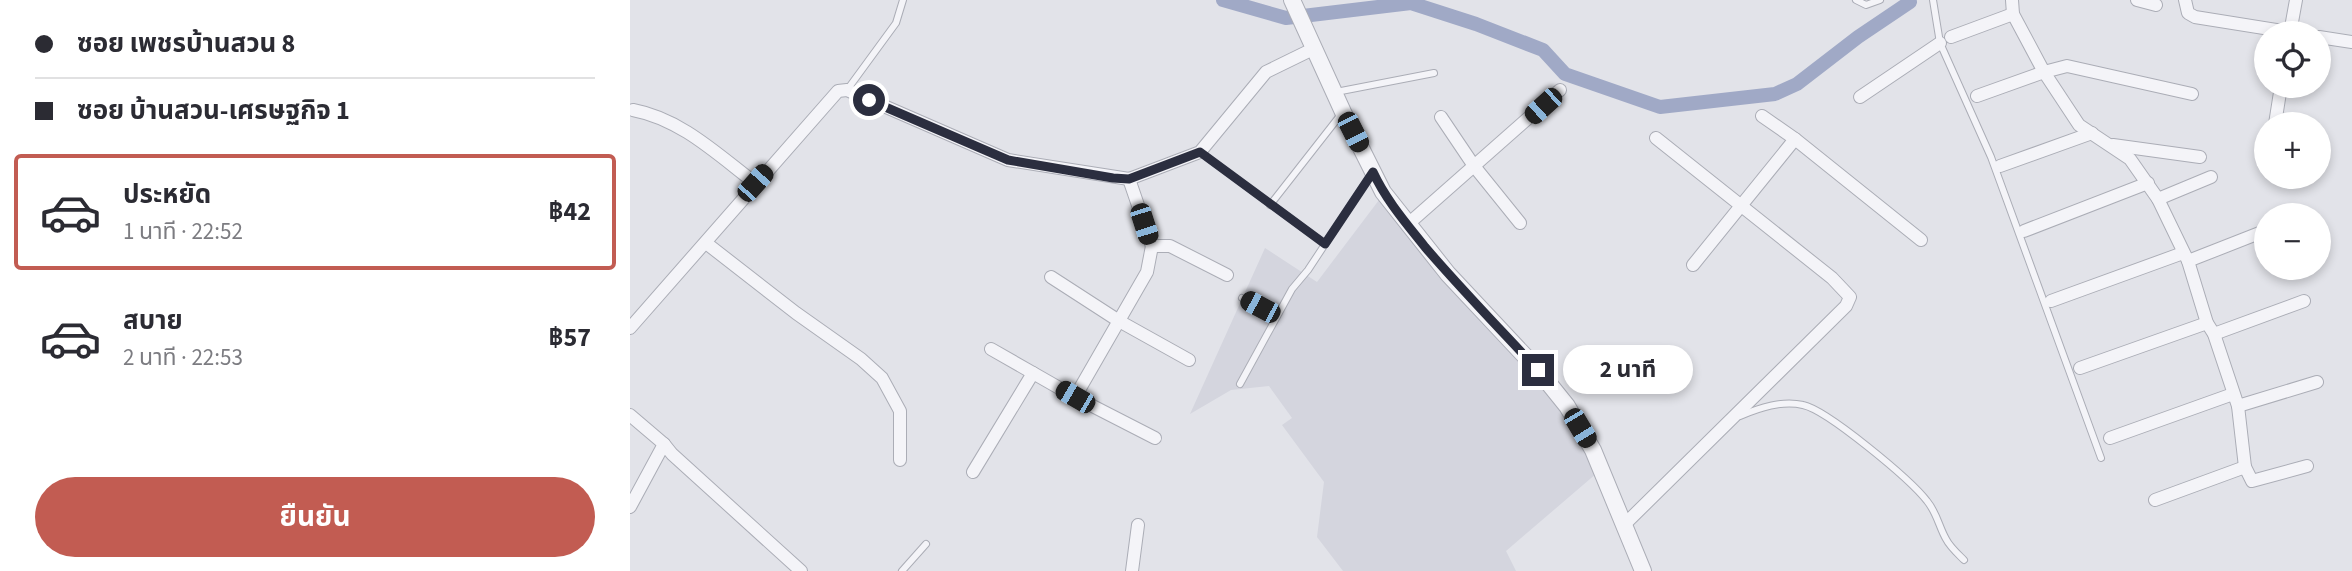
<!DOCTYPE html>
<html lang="th">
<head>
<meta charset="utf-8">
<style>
  body { margin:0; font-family:"Source Sans 3","Noto Sans Thai",sans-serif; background:#f2f2f3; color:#2b2b33; height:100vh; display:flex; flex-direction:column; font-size:26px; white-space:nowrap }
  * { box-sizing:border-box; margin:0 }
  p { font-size:23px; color:#7c7c81 }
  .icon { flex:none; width:38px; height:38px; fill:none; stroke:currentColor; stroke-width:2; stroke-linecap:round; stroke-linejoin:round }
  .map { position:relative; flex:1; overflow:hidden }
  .panel { display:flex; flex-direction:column; background:#fff; width:630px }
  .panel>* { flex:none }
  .guide { display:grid; align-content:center; height:154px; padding:0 35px; background:#fff }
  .controls { position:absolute; left:1624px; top:21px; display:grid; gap:14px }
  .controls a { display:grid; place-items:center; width:77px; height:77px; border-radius:50%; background:#fff; box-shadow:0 4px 10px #0003; font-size:35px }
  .end { position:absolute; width:32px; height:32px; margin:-16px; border:9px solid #2b2e3f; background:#fff; box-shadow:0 0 0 4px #fff }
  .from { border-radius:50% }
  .bubble { position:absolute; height:49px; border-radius:24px; background:#fff; box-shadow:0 4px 10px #0003; font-size:23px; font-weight:700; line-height:49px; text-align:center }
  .car { position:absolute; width:21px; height:42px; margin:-21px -10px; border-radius:9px; box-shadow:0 0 5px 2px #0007; background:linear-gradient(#222 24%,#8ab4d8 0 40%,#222 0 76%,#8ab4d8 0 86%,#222 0) }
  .guide b { display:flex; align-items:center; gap:24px; height:66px; font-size:26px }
  .guide b+b { border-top:2px solid #e1e1e2 }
  .guide i { width:18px; height:18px; background:#2b2b33 }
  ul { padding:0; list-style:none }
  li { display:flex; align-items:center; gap:21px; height:116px; margin:0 14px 10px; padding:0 21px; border:4px solid transparent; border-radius:7px }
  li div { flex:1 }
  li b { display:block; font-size:26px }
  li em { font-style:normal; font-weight:700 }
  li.on { border-color:#c25c52 }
  li>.icon { width:63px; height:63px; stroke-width:1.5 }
  .action { display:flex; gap:14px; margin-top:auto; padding:14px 35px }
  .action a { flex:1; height:80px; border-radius:42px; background:#c25c52; color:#fff; font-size:28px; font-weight:700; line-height:80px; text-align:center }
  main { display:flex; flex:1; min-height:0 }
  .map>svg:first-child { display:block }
</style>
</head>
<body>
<main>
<section class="panel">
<div class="guide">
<b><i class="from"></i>ซอย เพชรบ้านสวน 8</b>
<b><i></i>ซอย บ้านสวน-เศรษฐกิจ 1</b>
</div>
<ul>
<li class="on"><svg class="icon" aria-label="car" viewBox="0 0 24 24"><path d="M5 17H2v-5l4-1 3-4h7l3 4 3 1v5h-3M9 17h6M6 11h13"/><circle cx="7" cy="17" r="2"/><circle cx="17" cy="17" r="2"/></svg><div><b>ประหยัด</b><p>1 นาที · 22:52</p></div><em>฿42</em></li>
<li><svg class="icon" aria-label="car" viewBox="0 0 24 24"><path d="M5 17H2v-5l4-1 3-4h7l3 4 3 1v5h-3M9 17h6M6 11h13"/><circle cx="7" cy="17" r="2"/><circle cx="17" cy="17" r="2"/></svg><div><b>สบาย</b><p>2 นาที · 22:53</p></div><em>฿57</em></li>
</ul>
<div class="action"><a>ยืนยัน</a></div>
</section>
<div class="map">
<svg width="1722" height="571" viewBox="0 0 1722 571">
  <rect width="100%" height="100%" fill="#e2e3e9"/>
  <!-- built -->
  <path fill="#d4d5de" d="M752,196L931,407L967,473L876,551L886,571H713L687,537L694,482L652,425L662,418L639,386L601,390L560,414L635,248L687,282Z"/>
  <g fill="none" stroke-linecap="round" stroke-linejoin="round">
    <!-- stream -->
    <path stroke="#a0a9c6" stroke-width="3.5" d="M755,4L756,0"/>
    <!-- canal -->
    <path stroke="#a0a9c6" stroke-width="14" d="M593,0L656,18L781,3L846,24L913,50L935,74L1030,107L1145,94L1167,84L1228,37L1280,2"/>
    <defs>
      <g id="service">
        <path d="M1226,0L1236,5L1250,0"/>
        <path d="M1303,0L1310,43L1361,157L1471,458"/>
        <path d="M217,90L266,23L273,0"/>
        <path d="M706,92L804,73"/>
        <path d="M570,152L695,244"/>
        <path d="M640,205L712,113"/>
        <path d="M612,298L647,316"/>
        <path d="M610,384L662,289L678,270L742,173"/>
        <path d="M1110,416C1129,408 1152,400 1173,405C1197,410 1280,479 1297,501C1307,513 1309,527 1316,539C1320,547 1328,554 1334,560"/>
        <path d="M272,571L296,544"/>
      </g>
      <g id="minor">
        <path d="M1382,0L1383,14L1414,72L1449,125L1500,159L1528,199L1558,261L1577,323L1584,334L1608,406L1615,467"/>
        <path d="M1507,0L1526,5"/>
        <path d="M1555,0L1558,13L1565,17L1665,33"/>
        <path d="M1660,33L1666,0"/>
        <path d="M1321,37L1383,14"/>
        <path d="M1689,37L1722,42"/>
        <path d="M1347,96L1414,72L1437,66L1562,94"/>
        <path d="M1230,97L1310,43"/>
        <path d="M3,110C51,119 88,155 125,183"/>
        <path d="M1132,116L1165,139L1291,240"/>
        <path d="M811,117L844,166L890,223"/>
        <path d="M1645,124L1651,86"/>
        <path d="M1483,145L1570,157"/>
        <path d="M1370,166L1462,133"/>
        <path d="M499,179L522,246H540L597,275"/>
        <path d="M1528,199L1581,177"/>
        <path d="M777,225L930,90"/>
        <path d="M1394,231L1518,183"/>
        <path d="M76,243L166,313L231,359L252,378L270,411V460"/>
        <path d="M1558,261L1632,232"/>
        <path d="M1063,265L1165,139"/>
        <path d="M421,277L489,321L559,360"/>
        <path d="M1421,301L1553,253"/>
        <path d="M0,328L208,91L217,90L378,160L499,179L570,152L636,72L685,48"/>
        <path d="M1584,334L1674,301"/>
        <path d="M361,349L403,373"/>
        <path d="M1450,368L1577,323"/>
        <path d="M445,397L525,438"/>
        <path d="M1608,406L1687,382"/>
        <path d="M0,415L34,444L42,454L171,571"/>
        <path d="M1480,438L1603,394"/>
        <path d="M343,472L403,373L445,397L517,272L522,246"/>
        <path d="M1525,500L1615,467L1622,481L1677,466"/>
        <path d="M0,507L34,444"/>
        <path d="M995,524L1216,306L1220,297L1202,278L1026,138"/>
        <path d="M502,571L508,525"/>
      </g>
      <path id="tertiary" d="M662,0L713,112L753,192L818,274L908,370L937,406L963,450L1013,571"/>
    </defs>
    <!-- service casing -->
    <use href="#service" stroke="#abadb6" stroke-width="8"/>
    <!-- minor casing -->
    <use href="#minor" stroke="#abadb6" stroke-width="14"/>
    <!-- tertiary casing -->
    <use href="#tertiary" stroke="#abadb6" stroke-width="18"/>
    <!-- service -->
    <use href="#service" stroke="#f4f4f8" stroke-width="6"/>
    <!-- minor -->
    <use href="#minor" stroke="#f4f4f8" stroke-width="12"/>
    <!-- tertiary -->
    <use href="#tertiary" stroke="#f4f4f8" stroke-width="16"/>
  </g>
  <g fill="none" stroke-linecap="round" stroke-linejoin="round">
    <!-- route -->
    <path stroke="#2b2e3f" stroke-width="9" d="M239,100L378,160L483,178L499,179L570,152L695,244L743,172C756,200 776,223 795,247C831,289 870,329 908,370"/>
  </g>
</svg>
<div class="controls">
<a><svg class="icon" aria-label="locate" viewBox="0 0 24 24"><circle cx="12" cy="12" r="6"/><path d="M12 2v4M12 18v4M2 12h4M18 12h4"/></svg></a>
<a>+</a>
<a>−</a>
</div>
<i class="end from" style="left:239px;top:100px"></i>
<i class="end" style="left:908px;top:370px"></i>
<div class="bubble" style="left:933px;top:345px;width:130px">2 นาที</div>
<i class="car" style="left:913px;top:106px;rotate:228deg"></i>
<i class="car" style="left:723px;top:132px;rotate:153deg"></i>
<i class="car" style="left:125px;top:183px;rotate:42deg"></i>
<i class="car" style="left:514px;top:224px;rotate:162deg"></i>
<i class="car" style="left:630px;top:307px;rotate:298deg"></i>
<i class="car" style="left:445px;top:397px;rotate:300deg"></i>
<i class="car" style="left:950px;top:428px;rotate:149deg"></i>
</div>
</main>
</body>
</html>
